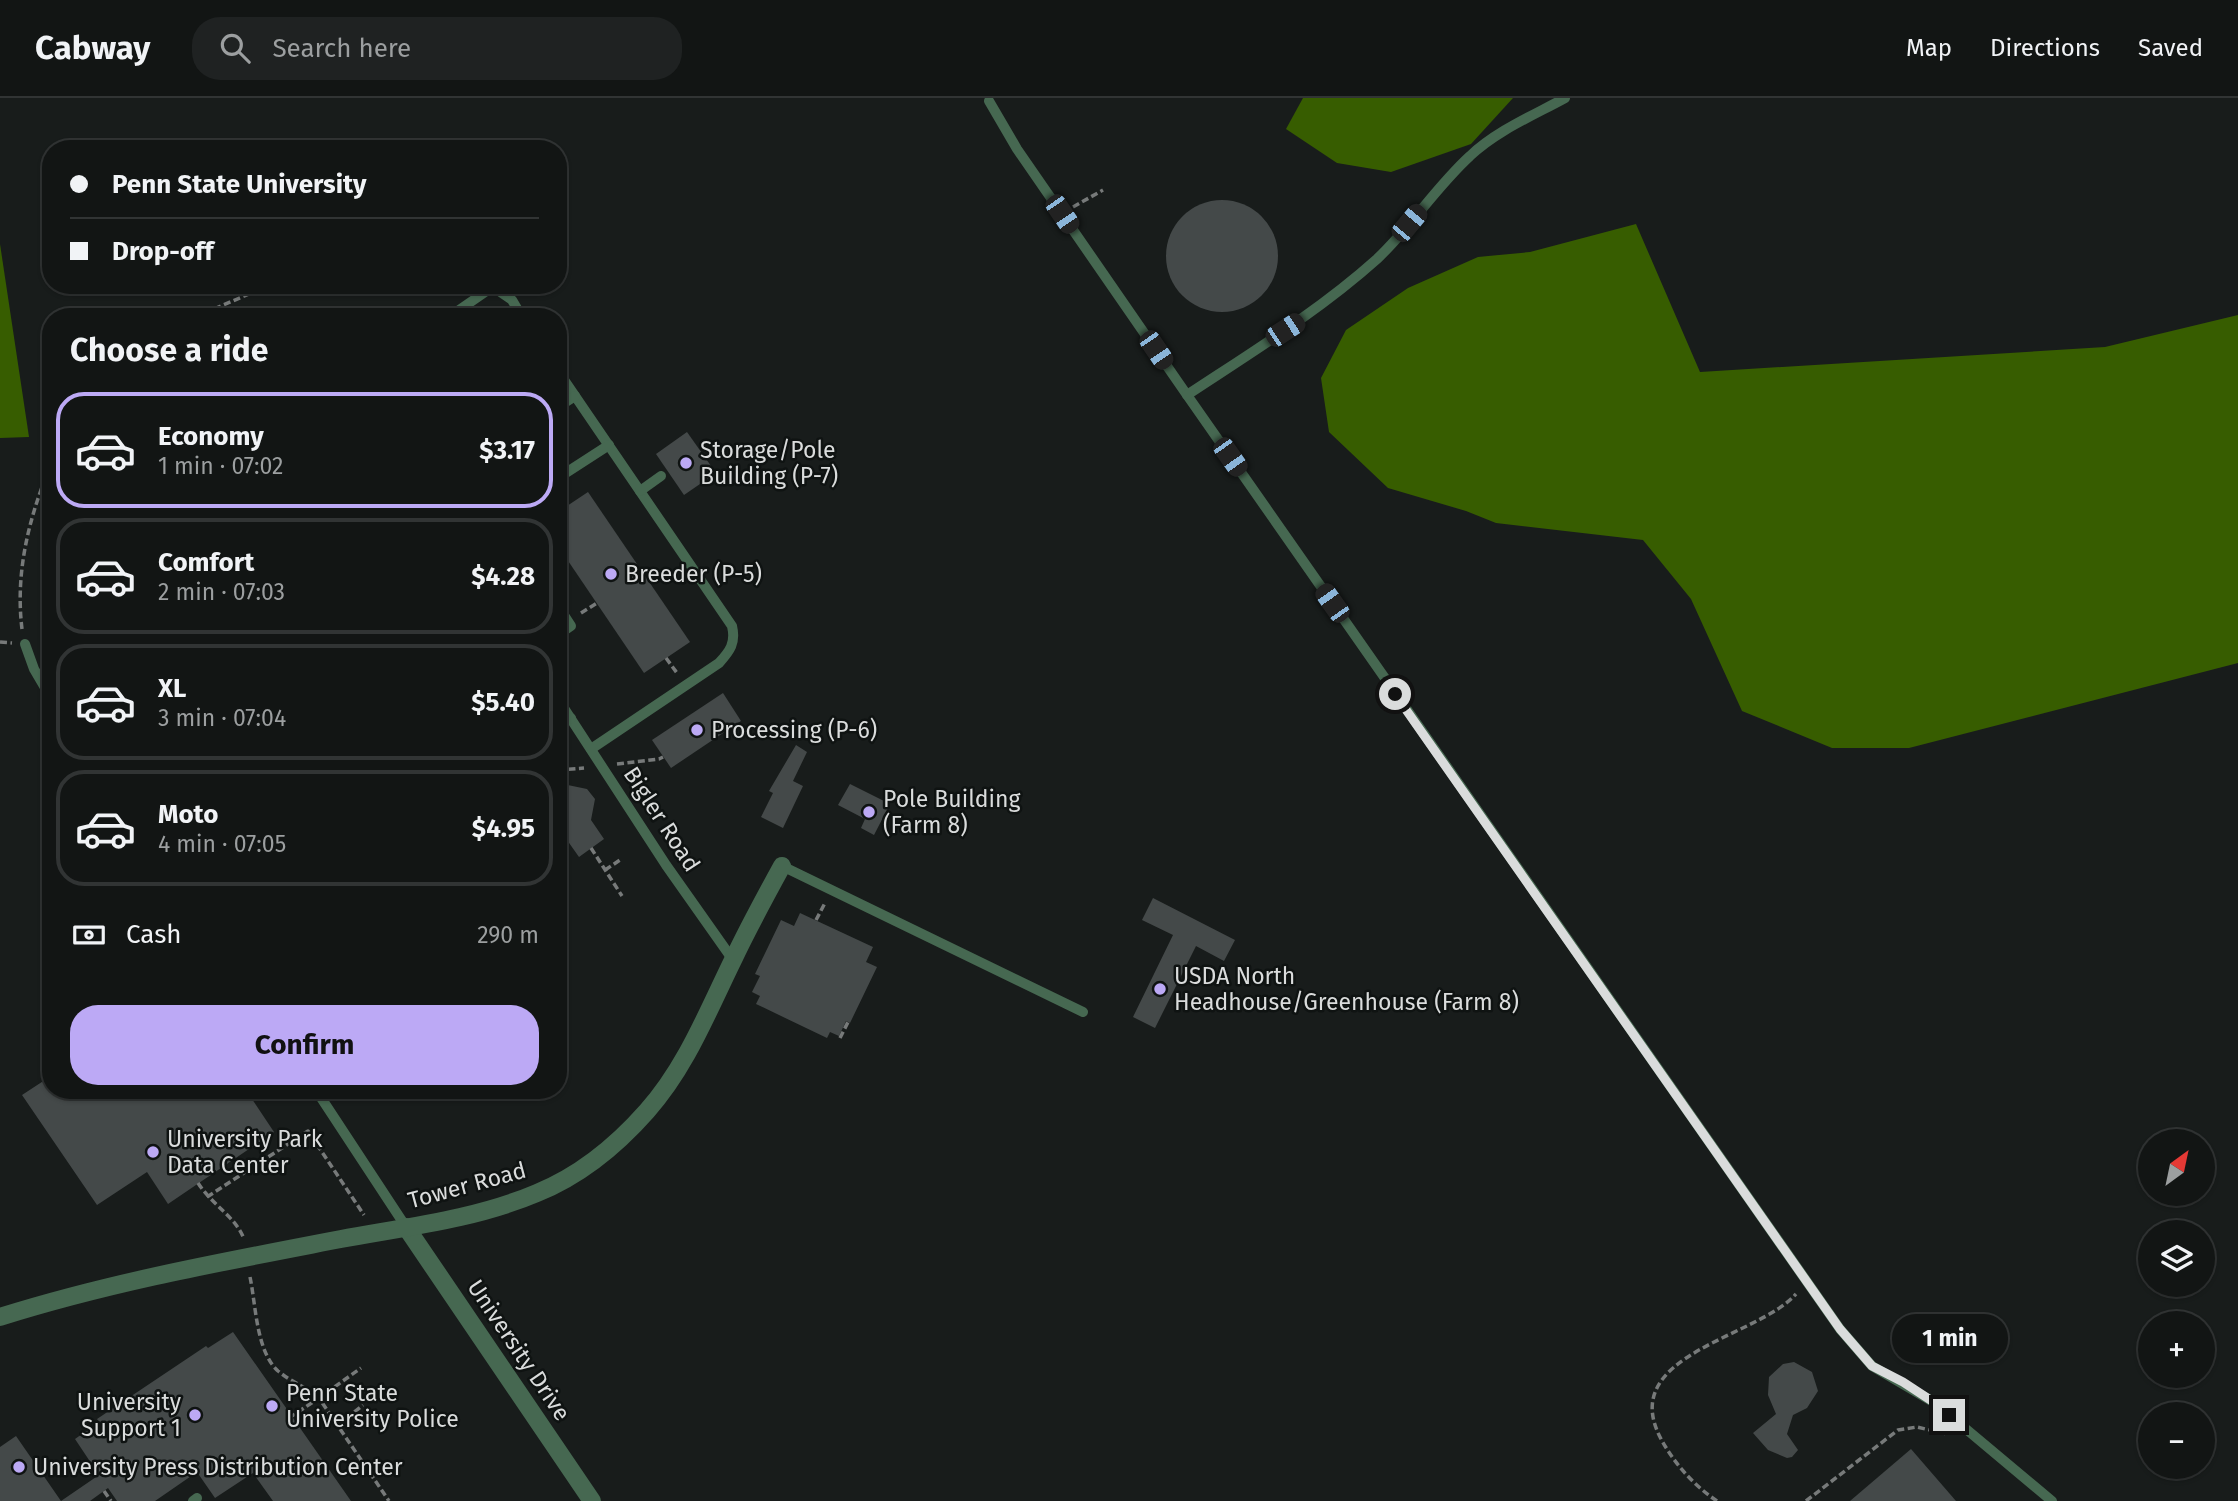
<!DOCTYPE html>
<html lang="en">
<head>
<meta charset="utf-8">
<style>
  body { margin:0; font-family:"Fira Sans",sans-serif; background:#1f2222; color:#f1f3f6; height:100vh; display:flex; flex-direction:column; font-size:26px; white-space:nowrap }
  * { box-sizing:border-box; margin:0 }
  p { font-size:23px; color:#9c9fa0 }
  .icon { flex:none; width:38px; height:38px; fill:none; stroke:currentColor; stroke-width:2; stroke-linecap:round; stroke-linejoin:round }
  .map { position:relative; flex:1; overflow:hidden }
  .details { position:absolute; left:42px; top:210px; width:525px; height:791px; display:flex; flex-direction:column; background:#121514; border-radius:28px; box-shadow:0 2px 5px #0004,0 0 0 2px #313434 }
  .details>* { flex:none }
  .top-card { position:absolute; left:42px; top:42px; width:525px; height:154px; border-radius:28px; box-shadow:0 2px 5px #0004,0 0 0 2px #313434; display:grid; align-content:center; height:154px; padding:0 28px; background:#121514 }
  .needle { width:46px; rotate:33deg }
  .buttons { position:absolute; left:2138px; top:1031px; display:grid; gap:14px }
  .buttons a { display:grid; place-items:center; width:77px; height:77px; border-radius:50%; background:#121514; box-shadow:0 2px 5px #0004,0 0 0 2px #313434; font-size:35px }
  .end { position:absolute; width:32px; height:32px; margin:-16px; border:9px solid #dadcdc; background:#111; box-shadow:0 0 0 4px #111 }
  .from { border-radius:50% }
  .bubble { position:absolute; height:49px; border-radius:24px; background:#121514; box-shadow:0 2px 5px #0004,0 0 0 2px #313434; font-size:23px; font-weight:700; line-height:49px; text-align:center }
  .car { position:absolute; width:21px; height:42px; margin:-21px -10px; border-radius:9px; box-shadow:0 0 5px 2px #0007; background:linear-gradient(#222 24%,#8ab4d8 0 40%,#222 0 76%,#8ab4d8 0 86%,#222 0) }
  .top-card b { display:flex; align-items:center; gap:24px; height:66px; font-size:26px }
  .top-card b+b { border-top:2px solid #313434 }
  .top-card i { width:18px; height:18px; background:#f1f3f6 }
  ul { padding:0; list-style:none }
  li { display:flex; align-items:center; gap:21px; height:116px; margin:0 14px 10px; padding:0 14px; border:4px solid #313434; border-radius:28px }
  li div { flex:1 }
  li b { display:block; font-size:26px }
  li em { font-style:normal; font-weight:700 }
  li.selected { border-color:#bca9f5 }
  li>.icon { width:63px; height:63px; stroke-width:1.5 }
  h2 { padding:0 28px; font-size:32px; line-height:84px }
  .pay { display:flex; align-items:center; gap:18px; height:77px; padding:0 28px; font-size:26px }
  .pay p { margin-inline-start:auto }
  .cta { display:flex; gap:14px; margin-top:auto; padding:14px 28px }
  .cta a { flex:1; height:80px; border-radius:28px; background:#bca9f5; color:#111; font-size:28px; font-weight:700; line-height:80px; text-align:center }
  header { display:flex; align-items:center; gap:42px; box-sizing:border-box; height:98px; padding:0 35px; background:#121514; border-bottom:2px solid #313434 }
  header strong { font-size:33px }
  nav { display:flex; gap:38px; margin-inline-start:auto; font-size:24px }
  .search { width:490px; height:63px; background:#1f2222; display:flex; align-items:center; gap:18px; box-sizing:border-box; padding:0 24px; border-radius:28px; color:#9c9fa0; font-size:26px }
  .map>svg:first-child { display:block }
</style>
</head>
<body>
<header>
<strong>Cabway</strong>
<div class="search"><svg class="icon" aria-label="search" viewBox="0 0 24 24"><circle cx="10" cy="10" r="6"/><path d="M15 15l6 6"/></svg>Search here</div>
<nav><a>Map</a><a>Directions</a><a>Saved</a></nav>
</header>
<div class="map">
<svg width="2238" height="1403" viewBox="0 0 2238 1403">
  <rect width="100%" height="100%" fill="#181c1b"/>
  <!-- forest -->
  <g fill="#375d00">
    <path d="M1303,0H1513L1471,46L1391,74L1337,65L1286,31Z"/>
    <path d="M1636,126L1700,274L2105,249L2238,217V565L1909,650H1832L1742,613L1691,501L1643,442L1496,425L1466,413L1388,390L1329,334L1321,280L1346,232L1408,190L1478,159L1530,154Z"/>
    <path d="M0,146L29,339L0,340Z"/>
  </g>
  <!-- building -->
  <g fill="#444949">
    <circle cx="1222" cy="158" r="56"/>
    <path d="M687,334L716,375L684,397L656,356Z"/>
    <path d="M588,394L690,544L644,575L558,448V414Z"/>
    <path d="M723,595L741,623L671,670L652,642Z"/>
    <path d="M796,647L807,654L793,683L803,688L783,730L761,719L773,695L769,693Z"/>
    <path d="M558,685L587,691L595,701L591,722L604,741L579,759L567,742L558,748Z"/>
    <path d="M850,686L890,706L874,737L861,730L865,721L838,707Z"/>
    <path d="M1153,800L1235,842L1224,863L1196,848L1155,930L1133,919L1173,837L1142,822Z"/>
    <path d="M800,815L873,849L866,864L877,869L850,925L846,923L839,938L830,934L827,940L756,906L760,898L752,894L760,878L755,876L781,822L794,828Z"/>
    <path d="M51,978V992H246L274,1034L168,1106L147,1074L97,1107L22,997Z"/>
    <path d="M233,1234L351,1403H273L253,1375L215,1400L197,1374L155,1403H117L108,1390L90,1403H0V1349L16,1338L61,1403L99,1377L75,1341L99,1324L97,1321L206,1248L208,1250Z"/>
    <path d="M1794,1264L1812,1274L1818,1293L1807,1310L1793,1317L1787,1336L1798,1352L1792,1359L1787,1360L1768,1352L1753,1335L1776,1316L1768,1297L1769,1279L1783,1266Z"/>
    <path d="M1911,1351L1956,1403H1850Z"/>
  </g>
  <g fill="none" stroke-linecap="round" stroke-linejoin="round">
    <!-- path -->
    <g stroke="#777a7a" stroke-width="3.5" stroke-dasharray="7 3.5" stroke-linecap="butt">
      <path d="M1073,109L1103,92"/>
      <path d="M558,152L560,153"/>
      <path d="M195,219L270,187"/>
      <path d="M558,406L566,409"/>
      <path d="M581,515L597,505"/>
      <path d="M22,531C15,474 29,419 51,366"/>
      <path d="M0,544L12,545"/>
      <path d="M666,560L677,575"/>
      <path d="M617,666L659,661L663,659"/>
      <path d="M558,672L584,670"/>
      <path d="M591,750L622,798"/>
      <path d="M605,772L620,762"/>
      <path d="M816,822L825,805"/>
      <path d="M840,940L848,924"/>
      <path d="M198,1085C212,1107 236,1119 244,1141"/>
      <path d="M207,1099L308,1033L364,1117"/>
      <path d="M250,1179C256,1207 256,1253 278,1273C291,1284 307,1289 319,1300L361,1270"/>
      <path d="M289,1320L319,1300L389,1403"/>
      <path d="M338,1327L363,1307"/>
      <path d="M104,1393L111,1403"/>
      <path d="M1717,1403C1693,1387 1673,1364 1660,1339C1618,1256 1757,1240 1796,1196"/>
      <path d="M1806,1403L1898,1332L1917,1329L1947,1336"/>
    </g>
    <!-- service -->
    <g stroke="#466851" stroke-width="10">
      <path d="M989,3L1017,51L1187,297L1840,1231L1872,1268L1935,1305L2052,1403"/>
      <path d="M449,219L488,192L496,191L512,202L522,219"/>
      <path d="M558,273L732,528C736,545 730,553 719,565L591,651"/>
      <path d="M1187,297C1252,254 1319,213 1377,161C1411,129 1436,89 1470,58C1496,33 1534,17 1565,0"/>
      <path d="M558,309L575,298"/>
      <path d="M558,380L609,347"/>
      <path d="M640,393L661,378"/>
      <path d="M558,508L571,528L558,537"/>
      <path d="M25,546L34,571L51,600"/>
      <path d="M558,601L666,767L733,862"/>
      <path d="M558,628L571,620"/>
      <path d="M782,768L1083,914"/>
      <path d="M316,992L406,1129"/>
      <path d="M193,1403L197,1400"/>
    </g>
    <!-- minor -->
    <g stroke="#466851" stroke-width="18">
      <path d="M406,1129L592,1403"/>
      <path d="M0,1219C111,1184 227,1163 341,1141C406,1129 476,1121 537,1095C579,1078 617,1047 647,1013C686,969 707,915 733,862C748,830 765,799 782,768"/>
    </g>
  </g>
  <g fill="none" stroke-linecap="round" stroke-linejoin="round">
    <!-- route -->
    <path stroke="#dadcdc" stroke-width="9" d="M1395,596L1840,1231L1872,1268L1903,1284L1935,1305L1949,1317"/>
  </g>
  <!-- markers -->
  <g fill="#bca9f5" stroke="#0f1312" stroke-width="2.5">
    <circle cx="686" cy="365" r="7"/>
    <circle cx="611" cy="476" r="7"/>
    <circle cx="697" cy="632" r="7"/>
    <circle cx="869" cy="714" r="7"/>
    <circle cx="1160" cy="891" r="7"/>
    <circle cx="153" cy="1054" r="7"/>
    <circle cx="272" cy="1308" r="7"/>
    <circle cx="195" cy="1317" r="7"/>
    <circle cx="19" cy="1369" r="7"/>
  </g>
  <g text-anchor="middle" dominant-baseline="central" stroke-width="5" stroke-linejoin="round" paint-order="stroke">
    <!-- poi labels -->
    <g font-size="23" fill="#dadcdc" stroke="#0f1312" text-anchor="start">
      <text x="700" y="352">Storage/Pole<tspan x="700" dy="26">Building (P-7)</tspan></text>
      <text x="625" y="476">Breeder (P-5)</text>
      <text x="711" y="632">Processing (P-6)</text>
      <text x="883" y="701">Pole Building<tspan x="883" dy="26">(Farm 8)</tspan></text>
      <text x="1174" y="878">USDA North<tspan x="1174" dy="26">Headhouse/Greenhouse (Farm 8)</tspan></text>
      <text x="167" y="1041">University Park<tspan x="167" dy="26">Data Center</tspan></text>
      <text x="286" y="1295">Penn State<tspan x="286" dy="26">University Police</tspan></text>
      <text x="181" y="1304" text-anchor="end">University<tspan x="181" dy="26">Support 1</tspan></text>
      <text x="33" y="1369">University Press Distribution Center</text>
    </g>
    <!-- street labels -->
    <g font-size="23" fill="#dadcdc" stroke="#0f1312">
      <text transform="translate(662 721) rotate(57)">Bigler Road</text>
      <text transform="translate(467 1087) rotate(-15)">Tower Road</text>
      <text transform="translate(519 1252) rotate(56)">University Drive</text>
    </g>
  </g>
</svg>
<div class="buttons">
<a><svg class="needle" viewBox="-14 -14 28 28"><path d="M0-13l5 13h-10z" fill="#e53935"/><path d="M0 13l5-13h-10z" fill="#9c9fa0"/></svg></a>
<a><svg class="icon" aria-label="layers" viewBox="0 0 24 24"><path d="M12 4l9 5-9 5-9-5zM3 14l9 5 9-5"/></svg></a>
<a>+</a>
<a>−</a>
</div>
<i class="end from" style="left:1395px;top:596px"></i>
<i class="end" style="left:1949px;top:1317px"></i>
<div class="bubble" style="left:1892px;top:1216px;width:116px">1 min</div>
<i class="car" style="left:1062px;top:116px;rotate:146deg"></i>
<i class="car" style="left:1409px;top:125px;rotate:40deg"></i>
<i class="car" style="left:1285px;top:232px;rotate:57deg"></i>
<i class="car" style="left:1156px;top:252px;rotate:146deg"></i>
<i class="car" style="left:1230px;top:359px;rotate:145deg"></i>
<i class="car" style="left:1332px;top:505px;rotate:325deg"></i>
<div class="top-card">
<b><i class="from"></i>Penn State University</b>
<b><i></i>Drop-off</b>
</div>
<section class="details">
<h2>Choose a ride</h2>
<ul>
<li class="selected"><svg class="icon" aria-label="car" viewBox="0 0 24 24"><path d="M5 17H2v-5l4-1 3-4h7l3 4 3 1v5h-3M9 17h6M6 11h13"/><circle cx="7" cy="17" r="2"/><circle cx="17" cy="17" r="2"/></svg><div><b>Economy</b><p>1 min · 07:02</p></div><em>$3.17</em></li>
<li><svg class="icon" aria-label="car" viewBox="0 0 24 24"><path d="M5 17H2v-5l4-1 3-4h7l3 4 3 1v5h-3M9 17h6M6 11h13"/><circle cx="7" cy="17" r="2"/><circle cx="17" cy="17" r="2"/></svg><div><b>Comfort</b><p>2 min · 07:03</p></div><em>$4.28</em></li>
<li><svg class="icon" aria-label="car" viewBox="0 0 24 24"><path d="M5 17H2v-5l4-1 3-4h7l3 4 3 1v5h-3M9 17h6M6 11h13"/><circle cx="7" cy="17" r="2"/><circle cx="17" cy="17" r="2"/></svg><div><b>XL</b><p>3 min · 07:04</p></div><em>$5.40</em></li>
<li><svg class="icon" aria-label="car" viewBox="0 0 24 24"><path d="M5 17H2v-5l4-1 3-4h7l3 4 3 1v5h-3M9 17h6M6 11h13"/><circle cx="7" cy="17" r="2"/><circle cx="17" cy="17" r="2"/></svg><div><b>Moto</b><p>4 min · 07:05</p></div><em>$4.95</em></li>
</ul>
<div class="pay"><svg class="icon" aria-label="cash" viewBox="0 0 24 24"><path d="M3 7h18v10H3z"/><circle cx="12" cy="12" r="2"/></svg>Cash<p>290 m</p></div>
<div class="cta"><a>Confirm</a></div>
</section>
</div>
</body>
</html>
